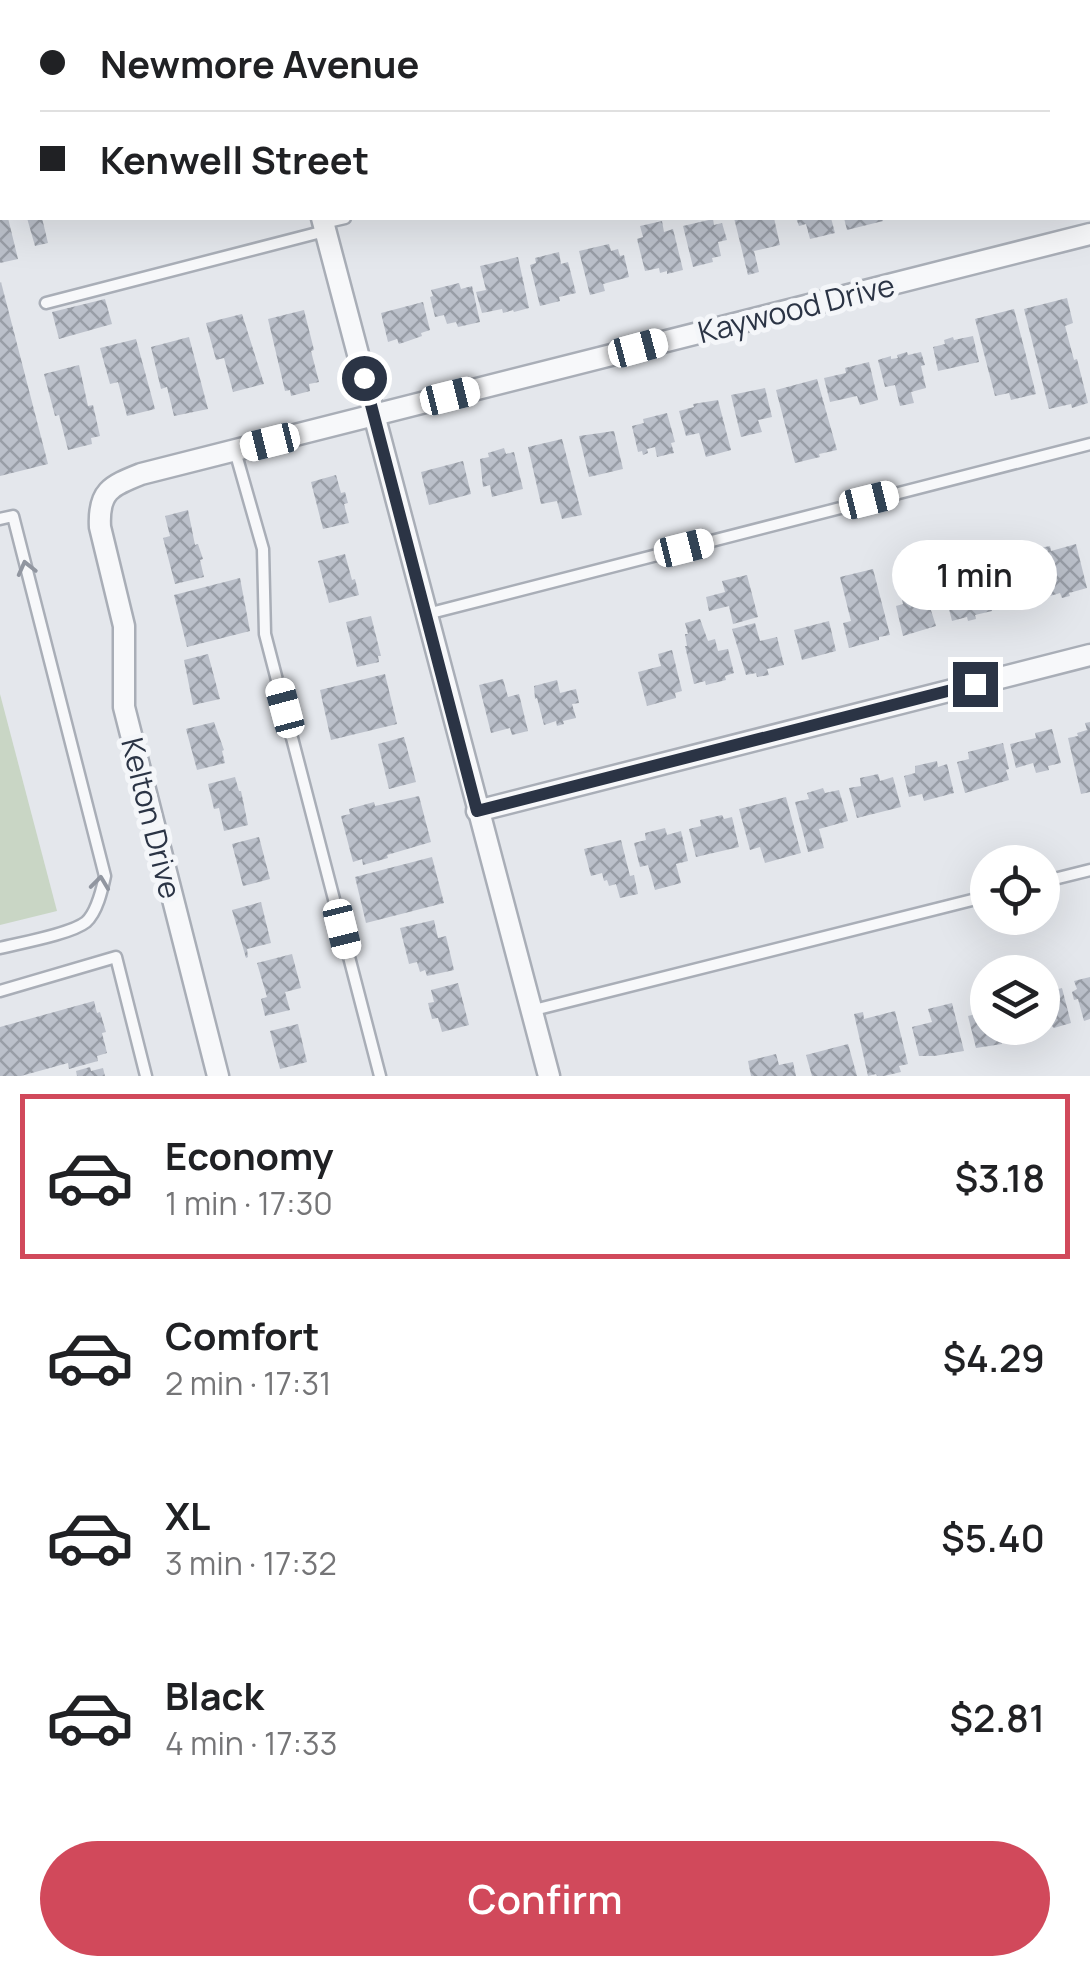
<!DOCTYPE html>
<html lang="en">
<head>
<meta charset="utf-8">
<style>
  body { margin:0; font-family:Manrope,sans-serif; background:#f2f2f2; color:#202124; height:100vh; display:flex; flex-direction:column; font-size:38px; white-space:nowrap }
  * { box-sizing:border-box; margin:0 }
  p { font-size:32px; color:#757577 }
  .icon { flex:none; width:55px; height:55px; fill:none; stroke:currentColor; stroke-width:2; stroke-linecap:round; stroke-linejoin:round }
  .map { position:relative; height:1076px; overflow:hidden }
  .sheet { display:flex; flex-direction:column; background:#fff; flex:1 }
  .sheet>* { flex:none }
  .hud { position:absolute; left:0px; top:0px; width:1090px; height:220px; box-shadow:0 10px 40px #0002; display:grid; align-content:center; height:220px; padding:0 40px; background:#fff }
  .fabs { position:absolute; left:970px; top:845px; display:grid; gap:20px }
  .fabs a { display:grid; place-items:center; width:90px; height:90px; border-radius:50%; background:#fff; box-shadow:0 10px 40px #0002; font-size:50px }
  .end { position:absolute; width:45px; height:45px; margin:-22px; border:12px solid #2b3445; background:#fff; box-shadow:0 0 0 5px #fff }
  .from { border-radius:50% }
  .bubble { position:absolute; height:70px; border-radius:35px; background:#fff; box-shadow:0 10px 40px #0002; font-size:32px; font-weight:600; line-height:70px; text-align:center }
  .car { position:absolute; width:30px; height:60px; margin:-30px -15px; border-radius:12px; box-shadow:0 0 8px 2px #0007; background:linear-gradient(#fff 24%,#345 0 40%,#fff 0 76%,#345 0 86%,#fff 0) }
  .hud b { display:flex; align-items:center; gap:35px; height:95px; font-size:38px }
  .hud b+b { border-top:2px solid #e0e0e0 }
  .hud i { width:25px; height:25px; background:#202124 }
  ul { padding:18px 0 0; list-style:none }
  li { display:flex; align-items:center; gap:30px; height:165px; margin:0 20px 15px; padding:0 20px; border:5px solid transparent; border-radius:0px }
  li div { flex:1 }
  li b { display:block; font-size:38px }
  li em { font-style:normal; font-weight:600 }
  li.selected { border-color:#d1495b }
  li>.icon { width:90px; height:90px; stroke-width:1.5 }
  .button { display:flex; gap:20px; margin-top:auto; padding:20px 40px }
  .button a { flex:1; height:115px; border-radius:60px; background:#d1495b; color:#fff; font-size:40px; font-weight:600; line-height:115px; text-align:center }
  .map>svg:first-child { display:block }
</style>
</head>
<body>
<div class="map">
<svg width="1090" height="1076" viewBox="0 0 1090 1076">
  <defs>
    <pattern id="building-cross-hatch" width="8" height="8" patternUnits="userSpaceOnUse" patternTransform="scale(2.5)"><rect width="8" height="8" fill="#bbc0ca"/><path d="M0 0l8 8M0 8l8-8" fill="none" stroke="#989da6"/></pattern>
  </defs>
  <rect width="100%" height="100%" fill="#e4e7ec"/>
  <!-- pitch -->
  <path fill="#c9d6c5" d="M0,694L57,911L0,925Z"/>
  <!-- building -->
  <g fill="url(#building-cross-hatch)">
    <path d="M0,218H8L18,259L0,263Z"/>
    <path d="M27,218H42L48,243L35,246Z"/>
    <path d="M734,218H774L780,245L754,251L759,272L748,275Z"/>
    <path d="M796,218H831L835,233L810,239L806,224L799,226Z"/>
    <path d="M844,218H882L883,221L847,230Z"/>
    <path d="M713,219L714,225L722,223L727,240L718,242L721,256L712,258L713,262L693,267L683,226Z"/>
    <path d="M662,221L664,232L673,229L683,270L667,274V271L660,273L659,268L645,271L637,239L643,237L640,226Z"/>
    <path d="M609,244L611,251L618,249L620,256L624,255L629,277L603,284L605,291L590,295L579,251Z"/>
    <path d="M559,252L561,264L568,262L576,293L559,297L560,301L540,306L530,265L536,263L535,258Z"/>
    <path d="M518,257L529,308L514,312L513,310L503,313L502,309L482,313L476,292L486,290L480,266Z"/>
    <path d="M1,282L48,464L0,476V283Z"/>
    <path d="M459,283L461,289L472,286L480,322L458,327L456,322L447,324L444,315L435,317L430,297L433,296L431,290Z"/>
    <path d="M1067,298L1073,323L1065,326L1074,360L1077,359L1088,403L1072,408L1071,404L1049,409L1024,309Z"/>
    <path d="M105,299L112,324L59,339L52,312Z"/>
    <path d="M423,302L430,330L421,333L422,336L408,341L399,344L397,339L388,342L381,313Z"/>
    <path d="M1014,309L1036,394L1011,400L1009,393L995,396L975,319Z"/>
    <path d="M304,310L314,350L311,351L319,382L309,384L310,391L291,396L290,390L285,391L268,319Z"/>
    <path d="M242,314L264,384L233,392L224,358L216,360L206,323Z"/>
    <path d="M973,336L979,362L938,371L933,347L945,344L944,340L953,337L954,340Z"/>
    <path d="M189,337L208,409L174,416L167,387L161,389L151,347Z"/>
    <path d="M136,339L155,409L127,416L118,382L110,384L100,348Z"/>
    <path d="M907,352L908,355L921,352L925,365L921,366L926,388L911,392L914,403L900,406L895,385L885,387L878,360L891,356V359L898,358L897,355Z"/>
    <path d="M869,362L878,400L860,405L857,396L830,402L824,378L846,373L845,368Z"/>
    <path d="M79,365L88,406L93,405L100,436L91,438L92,444L68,450L59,415L55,416L44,374Z"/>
    <path d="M817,379L837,450L819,454L820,457L795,463L776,390Z"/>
    <path d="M765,388L772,417L758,420L762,432L741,437L731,395Z"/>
    <path d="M718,400L731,450L706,457L699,433L686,436L679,411L694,407L693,404Z"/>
    <path d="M667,413L675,442L671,443L674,453L657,457L655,447L647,449L648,453L643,455L642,451L638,452L632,426L644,423L643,419Z"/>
    <path d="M614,431L623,469L589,477L579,436Z"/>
    <path d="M562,439L582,515L562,519L557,501L541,504L528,447Z"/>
    <path d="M504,448L506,454L514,452L523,489L492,497L490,485L483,487L480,459L489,457L488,453Z"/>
    <path d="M463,461L471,494L429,505L421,472Z"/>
    <path d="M336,475L341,493L345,492L348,503L344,504L349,523L323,529L311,482Z"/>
    <path d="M188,510L195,545L198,544L203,559L200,560L204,577L175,584L163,538L170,536L165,516Z"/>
    <path d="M1076,544L1087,588L1069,593L1070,596L1062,598L1060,593L1047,597L1040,572L1046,571L1040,548L1050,546L1051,551Z"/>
    <path d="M345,554L352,580L355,579L359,595L329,603L318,561Z"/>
    <path d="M873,569L890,635L879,637V640L849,648L843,623L851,621L840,577Z"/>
    <path d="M1030,571L1038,599L1005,610L997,579Z"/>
    <path d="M983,574L992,611L975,615L976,619L968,621L967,617L952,621L946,597L955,594L952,582Z"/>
    <path d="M747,575L758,617L733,624L729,606L709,611L706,597L725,592L722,581Z"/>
    <path d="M240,578L250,631L187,647L174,595Z"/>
    <path d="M923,585L936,626L903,636L896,606L903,604L900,591Z"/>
    <path d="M371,616L381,656H378L379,662L357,667L346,622Z"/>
    <path d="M700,619L708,641L715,639L718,651L728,649L734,673L725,676L726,680L706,685L705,681L694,684L685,646H687L685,634H688L685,623Z"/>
    <path d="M829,621L836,651L802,660L794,630Z"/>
    <path d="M755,623L760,641L777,637L784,665L767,669L769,675L757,677L756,673L746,675L732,629Z"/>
    <path d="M672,650L682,691L675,693L676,698L647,706L638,672L661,666L658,654Z"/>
    <path d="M208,654L220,699L193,705L184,660Z"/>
    <path d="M385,674L397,724L331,740L320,690Z"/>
    <path d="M503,679L508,697L519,694L528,731L512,735L510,728L491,733L479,685Z"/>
    <path d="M557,680L560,693L576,689L579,703L572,704L576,718L563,721L564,724L557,726L556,721L544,725L537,698L535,699L534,686Z"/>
    <path d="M214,722L224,750L222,751L225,763L197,770L186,729Z"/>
    <path d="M1090,722V792L1081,794L1068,738L1078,736L1077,733L1087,730L1085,723Z"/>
    <path d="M1052,729L1061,763L1048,766L1049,770L1036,773L1033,763L1016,768L1010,744L1036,738L1035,733Z"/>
    <path d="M404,737L416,782L389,789L378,744Z"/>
    <path d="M1003,743L1009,769L1006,770L1009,780L965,793L957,762L969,759L968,752Z"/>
    <path d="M937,761L938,767L947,764L954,793L924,801L922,794L909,797L904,776L915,773V766Z"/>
    <path d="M878,774L880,781L893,777L901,807L857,818L849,788L861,786L860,778Z"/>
    <path d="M235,777L239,791H241L248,825L224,831L219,808L214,809L208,784Z"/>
    <path d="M823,788L825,793L839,790L848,821L819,829L824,848L808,852L795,802L809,799L807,793Z"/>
    <path d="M419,796L431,842L387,855L388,858L363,865L362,859L353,862L341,816L350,814L349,809L374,802L375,806Z"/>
    <path d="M786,797L801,853L765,863L760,847L750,850L739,809Z"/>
    <path d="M722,815L724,819L732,817L739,847L696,857L689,829L701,826L700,820Z"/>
    <path d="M665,828L667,835L681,831L688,861L676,864L681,883L655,890L648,865L640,867L634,843L646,840L645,833Z"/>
    <path d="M259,837L270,879L243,886L232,844Z"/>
    <path d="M621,840L630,876L634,875L638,894L620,898L616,884L609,886L607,880L604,881L602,873L591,876L584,849Z"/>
    <path d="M432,857L444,903L366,923L355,877Z"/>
    <path d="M261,902L271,943L247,949L248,957L246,958L232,910Z"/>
    <path d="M434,920L438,938L446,936L454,970L427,976L425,970L420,972L417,962L409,964L400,928Z"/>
    <path d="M292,954L301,988L285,992L290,1010L265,1016L261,999L267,997L257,963Z"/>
    <path d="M1090,977V1019L1084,1021L1078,999L1074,1000L1072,992L1077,989L1074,981Z"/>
    <path d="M458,983L469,1025L442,1032L438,1018L432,1019L428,1003L434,1002L431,990Z"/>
    <path d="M1062,988L1071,1023L1054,1028L1050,1024L1042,1026V993Z"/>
    <path d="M94,1001L97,1013L100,1012L106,1032L102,1033L107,1053L97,1056L98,1061L69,1069L68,1063L21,1076H0V1027Z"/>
    <path d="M952,1003L964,1051L934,1056H919L912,1027L932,1022L928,1009Z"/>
    <path d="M895,1011L908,1064L899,1066L901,1072L884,1076H877L876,1074L868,1076L854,1014L863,1012L864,1019Z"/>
    <path d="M988,1011V1028H1014L1016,1035L1000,1038L1002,1044L976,1048L968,1016Z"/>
    <path d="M298,1024L307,1062L280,1069L270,1031Z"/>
    <path d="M848,1044L857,1076H812L806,1055Z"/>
    <path d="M776,1054L779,1065L793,1062L796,1076H751L748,1061Z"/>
    <path d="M90,1067L91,1071L103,1068L105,1076H77L76,1071Z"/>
  </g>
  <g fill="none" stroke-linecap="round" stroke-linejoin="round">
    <defs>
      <g id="service">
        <path d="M1088,27L1090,26"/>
        <path d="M323,223L345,218"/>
        <path d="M46,303L325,231"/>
        <path d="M235,451L263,549L265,634L380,1076"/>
        <path d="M0,519L13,516L105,876C102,890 97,912 86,922C71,934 20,943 0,948"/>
        <path d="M427,614L1090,444"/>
        <path d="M1042,882L1090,870"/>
        <path d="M0,991L116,957L146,1076"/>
        <path d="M530,1011L988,896"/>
      </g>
      <g id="minor">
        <path d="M264,0L265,2"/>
        <path d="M408,2L418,0"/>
        <path d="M0,106L2,105"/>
        <path d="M322,218L549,1076"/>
        <path d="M477,811L1090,655"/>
        <path d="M218,1076L124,707V626L100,527C98,491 111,486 141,474L1090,234"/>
      </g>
    </defs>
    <!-- service casing -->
    <use href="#service" stroke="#a9aeb7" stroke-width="15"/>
    <!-- minor casing -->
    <use href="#minor" stroke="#a9aeb7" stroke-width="25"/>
    <!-- service -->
    <use href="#service" stroke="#f7f8fa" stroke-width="10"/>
    <!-- minor -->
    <use href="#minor" stroke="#f7f8fa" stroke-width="20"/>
  </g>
  <!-- one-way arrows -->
  <defs><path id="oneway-chevron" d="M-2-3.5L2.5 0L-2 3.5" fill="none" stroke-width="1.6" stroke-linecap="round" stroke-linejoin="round" transform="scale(2.5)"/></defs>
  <g stroke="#9196a0">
    <use href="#oneway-chevron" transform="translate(26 568) rotate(-104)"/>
    <use href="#oneway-chevron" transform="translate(100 883) rotate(-83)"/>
  </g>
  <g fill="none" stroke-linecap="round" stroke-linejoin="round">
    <!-- route -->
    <path stroke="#2b3445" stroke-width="12" d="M364,378L477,811L975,684"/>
  </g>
  <g text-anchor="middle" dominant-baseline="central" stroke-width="10" stroke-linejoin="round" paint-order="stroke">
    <!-- street labels -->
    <g font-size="30" fill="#2b3445" stroke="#f4f6f9">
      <text transform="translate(796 308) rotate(-14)">Kaywood Drive</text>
      <text transform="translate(152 818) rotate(76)">Kelton Drive</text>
    </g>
  </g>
</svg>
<div class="fabs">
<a><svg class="icon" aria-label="locate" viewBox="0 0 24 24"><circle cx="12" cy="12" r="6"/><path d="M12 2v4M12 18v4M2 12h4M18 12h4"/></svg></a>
<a><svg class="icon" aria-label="layers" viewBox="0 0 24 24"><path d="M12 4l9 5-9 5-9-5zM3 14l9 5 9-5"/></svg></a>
</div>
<i class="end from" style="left:364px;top:378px"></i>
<i class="end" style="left:975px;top:684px"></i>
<div class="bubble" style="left:892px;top:540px;width:165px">1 min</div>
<i class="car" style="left:638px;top:348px;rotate:75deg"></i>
<i class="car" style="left:450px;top:396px;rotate:76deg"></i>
<i class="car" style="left:270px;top:442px;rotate:256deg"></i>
<i class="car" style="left:869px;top:500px;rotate:76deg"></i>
<i class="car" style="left:684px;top:548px;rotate:76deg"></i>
<i class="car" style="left:285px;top:708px;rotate:345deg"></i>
<i class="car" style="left:342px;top:929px;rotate:166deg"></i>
<div class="hud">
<b><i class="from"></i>Newmore Avenue</b>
<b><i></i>Kenwell Street</b>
</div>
</div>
<section class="sheet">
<ul>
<li class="selected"><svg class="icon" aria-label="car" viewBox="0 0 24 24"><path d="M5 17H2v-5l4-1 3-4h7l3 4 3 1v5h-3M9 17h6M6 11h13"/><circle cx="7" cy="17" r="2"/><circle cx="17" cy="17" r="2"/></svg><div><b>Economy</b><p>1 min · 17:30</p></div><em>$3.18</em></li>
<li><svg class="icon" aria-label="car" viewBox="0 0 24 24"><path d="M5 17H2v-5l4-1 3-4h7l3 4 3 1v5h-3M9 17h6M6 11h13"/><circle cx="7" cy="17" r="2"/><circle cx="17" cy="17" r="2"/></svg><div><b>Comfort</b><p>2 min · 17:31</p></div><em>$4.29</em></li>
<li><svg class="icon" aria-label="car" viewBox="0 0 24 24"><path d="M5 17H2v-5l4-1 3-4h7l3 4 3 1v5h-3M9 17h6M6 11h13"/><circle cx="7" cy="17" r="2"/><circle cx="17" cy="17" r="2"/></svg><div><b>XL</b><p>3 min · 17:32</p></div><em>$5.40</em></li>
<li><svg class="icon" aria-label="car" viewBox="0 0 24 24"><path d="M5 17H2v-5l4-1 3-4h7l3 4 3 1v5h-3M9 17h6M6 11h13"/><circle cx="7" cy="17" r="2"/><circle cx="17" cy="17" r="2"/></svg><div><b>Black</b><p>4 min · 17:33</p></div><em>$2.81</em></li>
</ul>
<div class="button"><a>Confirm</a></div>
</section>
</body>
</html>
